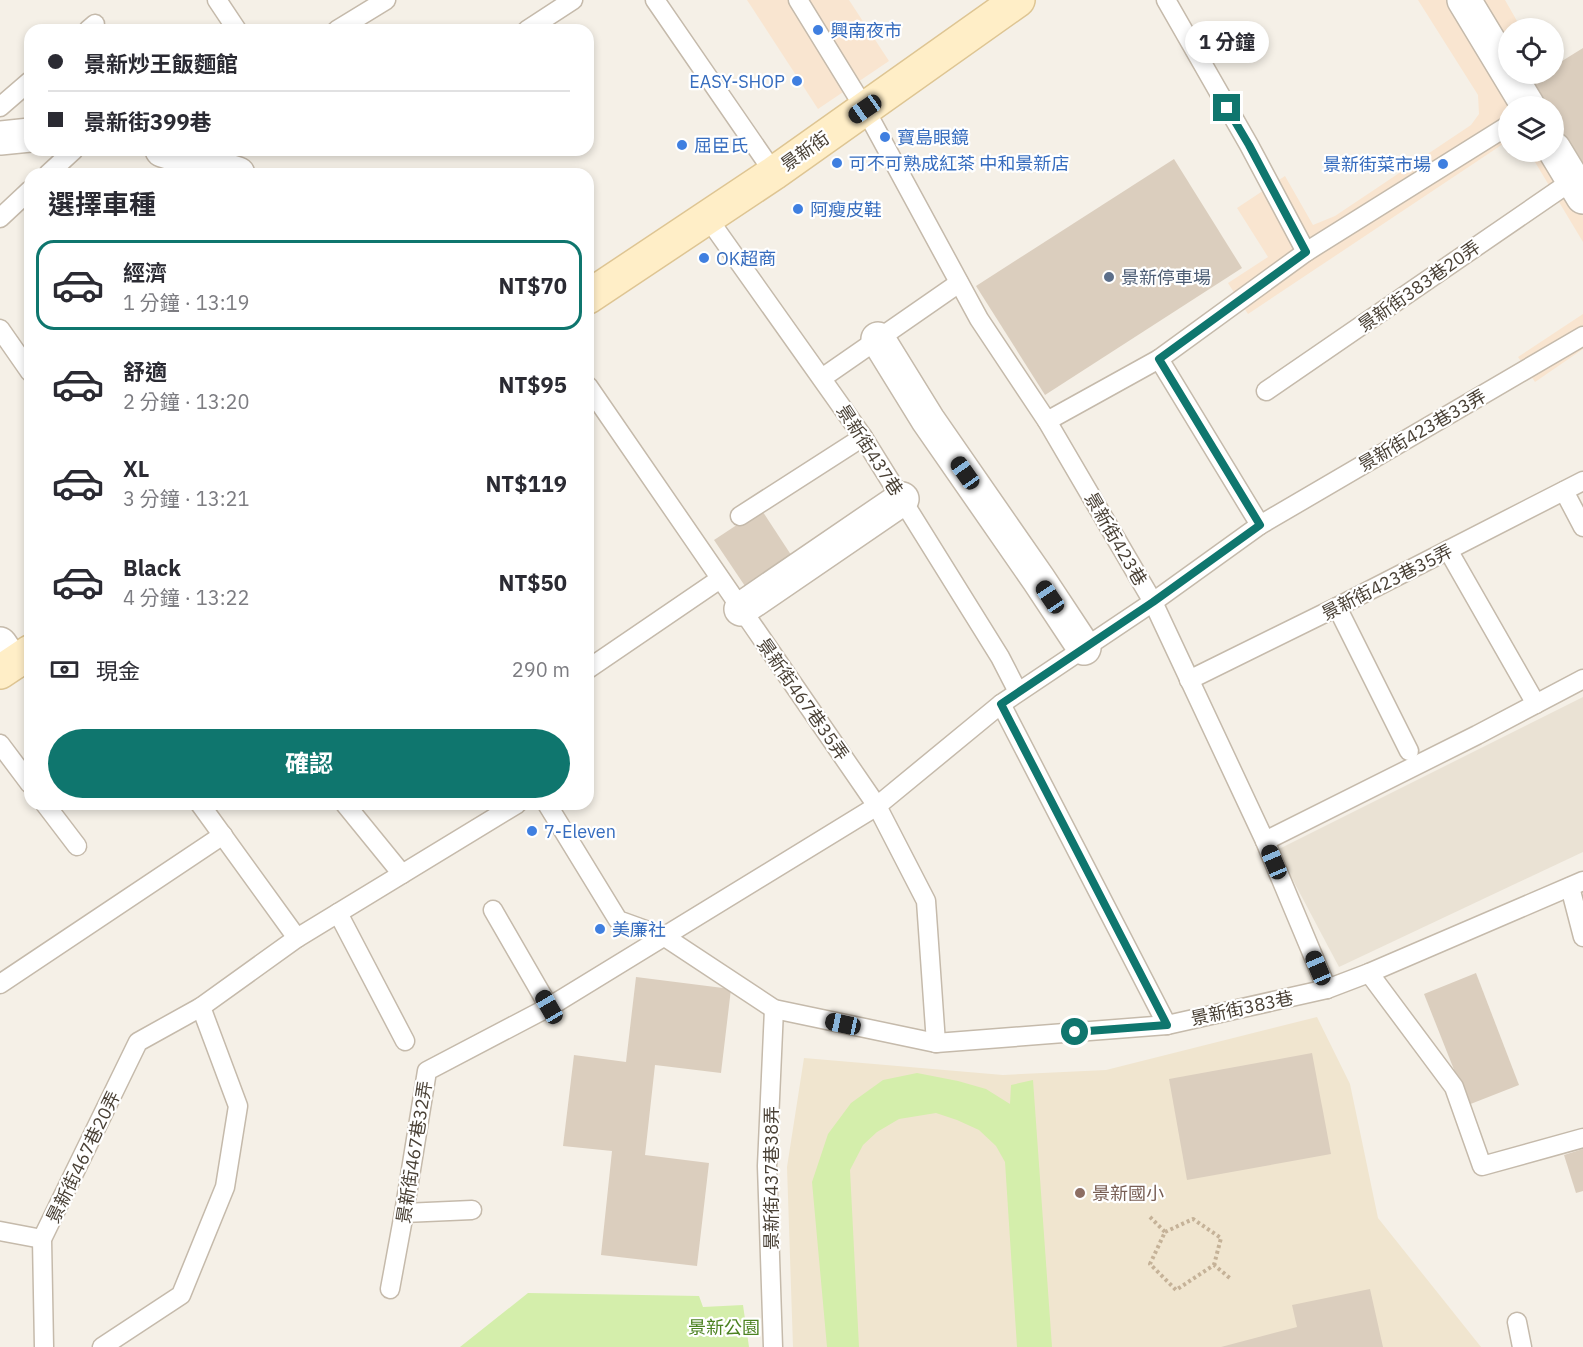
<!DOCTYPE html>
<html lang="zh-TW">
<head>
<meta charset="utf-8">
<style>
  body { margin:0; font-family:"IBM Plex Sans","Noto Sans TC",sans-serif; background:#f2f2f3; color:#2b2b33; height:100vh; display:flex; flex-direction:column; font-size:22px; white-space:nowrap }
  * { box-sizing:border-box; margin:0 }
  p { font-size:20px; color:#7c7c81 }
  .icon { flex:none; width:33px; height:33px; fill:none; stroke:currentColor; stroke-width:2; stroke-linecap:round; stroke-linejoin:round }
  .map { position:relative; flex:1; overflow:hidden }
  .side { position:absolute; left:24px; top:168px; width:570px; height:642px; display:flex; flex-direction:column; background:#fff; border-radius:18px; box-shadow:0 3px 9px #0003 }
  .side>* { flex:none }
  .banner { position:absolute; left:24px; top:24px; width:570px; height:132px; border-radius:18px; box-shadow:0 3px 9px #0003; display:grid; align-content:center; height:132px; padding:0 24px; background:#fff }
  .fabs { position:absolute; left:1498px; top:18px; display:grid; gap:12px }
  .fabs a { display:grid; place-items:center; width:66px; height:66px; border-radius:50%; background:#fff; box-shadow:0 3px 9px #0003; font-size:30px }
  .end { position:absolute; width:27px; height:27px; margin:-14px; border:8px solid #0f766e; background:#fff; box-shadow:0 0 0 3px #fff }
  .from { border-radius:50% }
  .bubble { position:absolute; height:42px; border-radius:21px; background:#fff; box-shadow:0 3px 9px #0003; font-size:20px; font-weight:700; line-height:42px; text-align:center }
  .car { position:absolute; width:18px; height:36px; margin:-18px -9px; border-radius:8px; box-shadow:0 0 4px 2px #0007; background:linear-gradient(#222 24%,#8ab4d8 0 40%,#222 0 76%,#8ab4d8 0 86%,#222 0) }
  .banner b { display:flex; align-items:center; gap:21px; height:57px; font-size:22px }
  .banner b+b { border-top:2px solid #e1e1e2 }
  .banner i { width:15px; height:15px; background:#2b2b33 }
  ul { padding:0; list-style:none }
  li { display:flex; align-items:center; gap:18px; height:90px; margin:0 12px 9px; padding:0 12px; border:3px solid transparent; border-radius:18px }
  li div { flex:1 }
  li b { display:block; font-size:22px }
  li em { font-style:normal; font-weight:700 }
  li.active { border-color:#0f766e }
  li>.icon { width:54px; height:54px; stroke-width:1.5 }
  h2 { padding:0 24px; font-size:27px; line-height:72px }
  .pay { display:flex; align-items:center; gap:15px; height:66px; padding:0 24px; font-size:22px }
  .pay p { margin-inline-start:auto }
  .button { display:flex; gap:12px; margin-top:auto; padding:12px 24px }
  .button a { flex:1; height:69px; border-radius:36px; background:#0f766e; color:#fff; font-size:24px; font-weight:700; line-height:69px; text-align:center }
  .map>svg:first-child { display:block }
</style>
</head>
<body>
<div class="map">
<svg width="1583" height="1347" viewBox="0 0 1583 1347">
  <rect width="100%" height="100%" fill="#f5f0e7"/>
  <!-- residential -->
  <path fill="#eae2d4" d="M1583,697V852L1339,967L1277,850Z"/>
  <!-- commercial -->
  <g fill="#f9e5d0">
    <path d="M747,0H849L889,61L818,109Z"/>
    <path d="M1418,0H1505L1521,28H1509V74H1547L1575,120L1583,125V242L1529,152H1554V106H1509V140L1248,314L1228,283L1268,257L1237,208L1285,176L1313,225L1335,216L1471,125L1479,114L1478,95Z"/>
    <path d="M1583,314V349L1535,382L1518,357Z"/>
  </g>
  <!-- education -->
  <path fill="#f0e5cf" d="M1317,1017L1350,1084L1378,1218L1481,1347H793L787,1167L804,1058L1003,1075L1106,1070Z"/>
  <!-- green -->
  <g fill="#d4eeab">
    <path d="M917,1073L958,1081L986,1089L1010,1104L1011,1085L1033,1080L1052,1347H1017L1005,1162L996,1146L979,1130L957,1120L936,1113L899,1119L877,1132L863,1145L850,1170L859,1347H827L812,1182L828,1134L851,1103L883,1080Z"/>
    <path d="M528,1293L699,1296L703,1307L743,1305L749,1347H460Z"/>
  </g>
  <!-- building -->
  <g fill="#dbcebe">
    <path d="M1583,48V163L1569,160L1554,137V106H1534L1522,87L1543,74H1554V66Z"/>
    <path d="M1174,159L1242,268L1045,395L976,286Z"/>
    <path d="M761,509L797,564L751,595L714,540Z"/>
    <path d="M1476,973L1519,1085L1468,1105L1424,994Z"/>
    <path d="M636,977L731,989L721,1073L655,1065L645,1155L709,1163L697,1266L601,1255L612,1151L563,1146L574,1055L626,1062Z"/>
    <path d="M1312,1053L1331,1154L1187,1180L1169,1079Z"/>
    <path d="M1583,1149V1191L1576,1193L1564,1155Z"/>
    <path d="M1370,1289L1383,1347H1221L1297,1327L1292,1305Z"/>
  </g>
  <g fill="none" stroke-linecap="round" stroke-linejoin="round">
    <defs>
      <g id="service">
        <path d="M217,0L237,30"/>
        <path d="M655,0L774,173"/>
        <path d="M798,0L865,109L979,319L1047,421L1153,602L1265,841L1327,989"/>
        <path d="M1166,0L1249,145L1306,252"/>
        <path d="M88,30L95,24"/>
        <path d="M337,30L386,0"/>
        <path d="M527,30L573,0"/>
        <path d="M0,107L30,81"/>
        <path d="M48,174L74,150"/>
        <path d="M707,217L863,437L1000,657L1018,692"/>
        <path d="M0,218L30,190"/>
        <path d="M0,329L30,372"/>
        <path d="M822,378L959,283"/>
        <path d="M588,386L877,806L926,901L936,1043"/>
        <path d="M1266,391L1579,176"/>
        <path d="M1047,421L1159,359"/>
        <path d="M1564,491L1583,527"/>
        <path d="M740,516L863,437"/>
        <path d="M1260,525L1159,359L1306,252L1509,125"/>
        <path d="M1448,550L1536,704"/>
        <path d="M1337,607L1409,751"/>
        <path d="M588,669L720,579"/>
        <path d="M1189,680L1337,607L1583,481"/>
        <path d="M1001,704L1167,1025"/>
        <path d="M0,744L30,784"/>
        <path d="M45,804L77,846"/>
        <path d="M200,804L297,938"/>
        <path d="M345,804L402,874"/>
        <path d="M547,804L618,920L665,937L774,1009L936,1043L1167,1025L1327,989L1369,973L1583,881"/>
        <path d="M1265,841L1477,735L1583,679"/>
        <path d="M1570,887L1583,937"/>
        <path d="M493,910L549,1007"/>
        <path d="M338,913L405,1041"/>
        <path d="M1369,973L1454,1087L1482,1166L1583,1138"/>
        <path d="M0,984L223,835"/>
        <path d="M404,1213L472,1210"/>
        <path d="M0,1231L42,1239"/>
        <path d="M390,1289L404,1213L427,1071L549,1007L877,806L1001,704L1153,602L1260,525L1583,336"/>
        <path d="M1517,1322L1522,1347"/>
        <path d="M44,1347L42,1239L138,1042L201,1007L297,938L517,804"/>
        <path d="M102,1347L181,1295L225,1187L238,1106L201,1007"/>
        <path d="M773,1347L767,1166L774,1009"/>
      </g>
      <g id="minor">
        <path d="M1464,0L1528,106"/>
        <path d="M0,138L30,135"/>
        <path d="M1554,149L1583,197"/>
        <path d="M162,150L238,174"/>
        <path d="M878,339L928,420L1039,580L1084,648"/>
        <path d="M741,609L902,499"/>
        <path d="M0,644L13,663"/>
      </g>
      <g id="secondary">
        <path d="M588,297L774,173L1018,0"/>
        <path d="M0,672L30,652"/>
      </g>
    </defs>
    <!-- service casing -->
    <use href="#service" stroke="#c5baab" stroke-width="21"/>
    <!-- minor casing -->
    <use href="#minor" stroke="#c5baab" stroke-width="36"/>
    <!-- secondary casing -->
    <use href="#secondary" stroke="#dec593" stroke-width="36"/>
    <!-- path -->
    <g stroke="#c5b298" stroke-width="4" stroke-dasharray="3 3" stroke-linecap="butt">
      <path d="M1150,1217L1165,1232L1150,1264L1176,1290L1214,1265L1231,1279"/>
      <path d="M1165,1232L1193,1219L1221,1238L1214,1265"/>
    </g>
    <!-- service -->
    <use href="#service" stroke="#fff" stroke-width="18"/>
    <!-- minor -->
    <use href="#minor" stroke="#fff" stroke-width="33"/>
    <!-- secondary -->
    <use href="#secondary" stroke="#ffeec7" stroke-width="33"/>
  </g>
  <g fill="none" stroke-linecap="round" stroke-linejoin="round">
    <!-- route -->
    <path stroke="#0f766e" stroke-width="8" d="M1075,1032L1167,1025L1001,704L1153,602L1260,525L1159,359L1306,252L1249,145L1227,108"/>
  </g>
  <!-- markers -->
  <g fill="#3f7fe0" stroke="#fff" stroke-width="2">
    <circle cx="818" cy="30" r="6"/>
    <circle cx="797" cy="81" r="6"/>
    <circle cx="885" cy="137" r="6"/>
    <circle cx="682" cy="145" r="6"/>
    <circle cx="837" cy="163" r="6"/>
    <circle cx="1443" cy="164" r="6"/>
    <circle cx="798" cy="209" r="6"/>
    <circle cx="704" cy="258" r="6"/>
    <circle cx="532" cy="831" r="6"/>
    <circle cx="600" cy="929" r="6"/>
  </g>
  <circle fill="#5c6f8a" stroke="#fff" stroke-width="2" cx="1109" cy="277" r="6"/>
  <circle fill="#8d6e63" stroke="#fff" stroke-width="2" cx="1080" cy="1193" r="6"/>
  <g text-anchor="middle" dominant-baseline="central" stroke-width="4.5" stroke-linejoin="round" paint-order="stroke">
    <!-- shop labels -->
    <g font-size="18" fill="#366cbe" stroke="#fff" text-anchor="start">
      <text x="830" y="30">興南夜市</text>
      <text x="785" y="81" text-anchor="end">EASY-SHOP</text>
      <text x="897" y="137">寶島眼鏡</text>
      <text x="694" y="145">屈臣氏</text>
      <text x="849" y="163">可不可熟成紅茶 中和景新店</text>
      <text x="1431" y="164" text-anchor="end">景新街菜市場</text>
      <text x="810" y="209">阿瘦皮鞋</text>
      <text x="716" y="258">OK超商</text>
      <text x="544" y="831">7-Eleven</text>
      <text x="612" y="929">美廉社</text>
    </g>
    <!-- street labels -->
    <g font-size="18" fill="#494035" stroke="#fff">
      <text transform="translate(805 151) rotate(-35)">景新街</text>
      <text transform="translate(1419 286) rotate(-35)">景新街383巷20弄</text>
      <text transform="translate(1422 430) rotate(-30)">景新街423巷33弄</text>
      <text transform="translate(870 450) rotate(57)">景新街437巷</text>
      <text transform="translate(1116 539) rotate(60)">景新街423巷</text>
      <text transform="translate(1387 582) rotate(-27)">景新街423巷35弄</text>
      <text transform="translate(803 699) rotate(55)">景新街467巷35弄</text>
      <text transform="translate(1242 1008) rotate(-12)">景新街383巷</text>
      <text transform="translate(414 1152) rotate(-81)">景新街467巷32弄</text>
      <text transform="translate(83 1157) rotate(-64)">景新街467巷20弄</text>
      <text transform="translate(771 1178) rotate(-90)">景新街437巷38弄</text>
    </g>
    <!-- service labels -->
    <g font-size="18" fill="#4e5e75" stroke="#fff" text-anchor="start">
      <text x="1121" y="277">景新停車場</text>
    </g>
    <!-- education labels -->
    <g font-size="18" fill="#785e54" stroke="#fff" text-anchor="start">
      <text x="1092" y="1193">景新國小</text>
    </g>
    <!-- park labels -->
    <g font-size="18" fill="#4c8221" stroke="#fff">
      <text x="724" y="1327">景新公園</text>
    </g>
  </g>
</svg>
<div class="fabs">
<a><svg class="icon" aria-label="locate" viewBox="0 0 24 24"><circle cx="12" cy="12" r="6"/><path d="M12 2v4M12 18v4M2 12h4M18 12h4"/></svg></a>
<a><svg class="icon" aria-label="layers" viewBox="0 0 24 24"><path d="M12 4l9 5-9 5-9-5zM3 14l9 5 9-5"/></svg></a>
</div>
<i class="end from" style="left:1075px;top:1032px"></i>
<i class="end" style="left:1227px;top:108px"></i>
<div class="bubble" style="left:1185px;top:21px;width:84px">1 分鐘</div>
<i class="car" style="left:865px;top:109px;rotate:235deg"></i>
<i class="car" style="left:965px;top:473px;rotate:325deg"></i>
<i class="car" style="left:1050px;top:597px;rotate:326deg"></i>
<i class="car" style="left:1274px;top:862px;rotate:337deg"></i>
<i class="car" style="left:1318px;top:968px;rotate:337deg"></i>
<i class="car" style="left:549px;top:1007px;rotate:330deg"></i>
<i class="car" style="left:843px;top:1024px;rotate:282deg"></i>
<div class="banner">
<b><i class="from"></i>景新炒王飯麵館</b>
<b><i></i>景新街399巷</b>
</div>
<section class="side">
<h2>選擇車種</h2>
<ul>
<li class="active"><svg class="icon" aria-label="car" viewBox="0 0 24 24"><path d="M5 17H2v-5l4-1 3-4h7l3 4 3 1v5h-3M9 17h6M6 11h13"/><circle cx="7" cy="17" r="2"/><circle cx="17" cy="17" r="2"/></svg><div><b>經濟</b><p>1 分鐘 · 13:19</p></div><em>NT$70</em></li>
<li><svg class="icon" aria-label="car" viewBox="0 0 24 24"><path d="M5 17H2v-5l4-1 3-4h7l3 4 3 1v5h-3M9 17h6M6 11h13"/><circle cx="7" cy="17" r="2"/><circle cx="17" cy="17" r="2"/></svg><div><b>舒適</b><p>2 分鐘 · 13:20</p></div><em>NT$95</em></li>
<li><svg class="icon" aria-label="car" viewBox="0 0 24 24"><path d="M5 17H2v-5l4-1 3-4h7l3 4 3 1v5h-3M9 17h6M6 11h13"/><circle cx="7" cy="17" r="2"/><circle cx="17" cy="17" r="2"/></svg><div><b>XL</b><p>3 分鐘 · 13:21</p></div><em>NT$119</em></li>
<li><svg class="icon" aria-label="car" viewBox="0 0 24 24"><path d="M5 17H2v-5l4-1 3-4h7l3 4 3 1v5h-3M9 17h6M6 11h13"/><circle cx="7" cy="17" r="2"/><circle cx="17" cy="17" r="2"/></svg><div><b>Black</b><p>4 分鐘 · 13:22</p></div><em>NT$50</em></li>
</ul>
<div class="pay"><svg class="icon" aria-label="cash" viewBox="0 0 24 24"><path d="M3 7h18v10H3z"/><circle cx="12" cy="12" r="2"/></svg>現金<p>290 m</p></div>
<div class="button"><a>確認</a></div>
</section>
</div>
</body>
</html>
